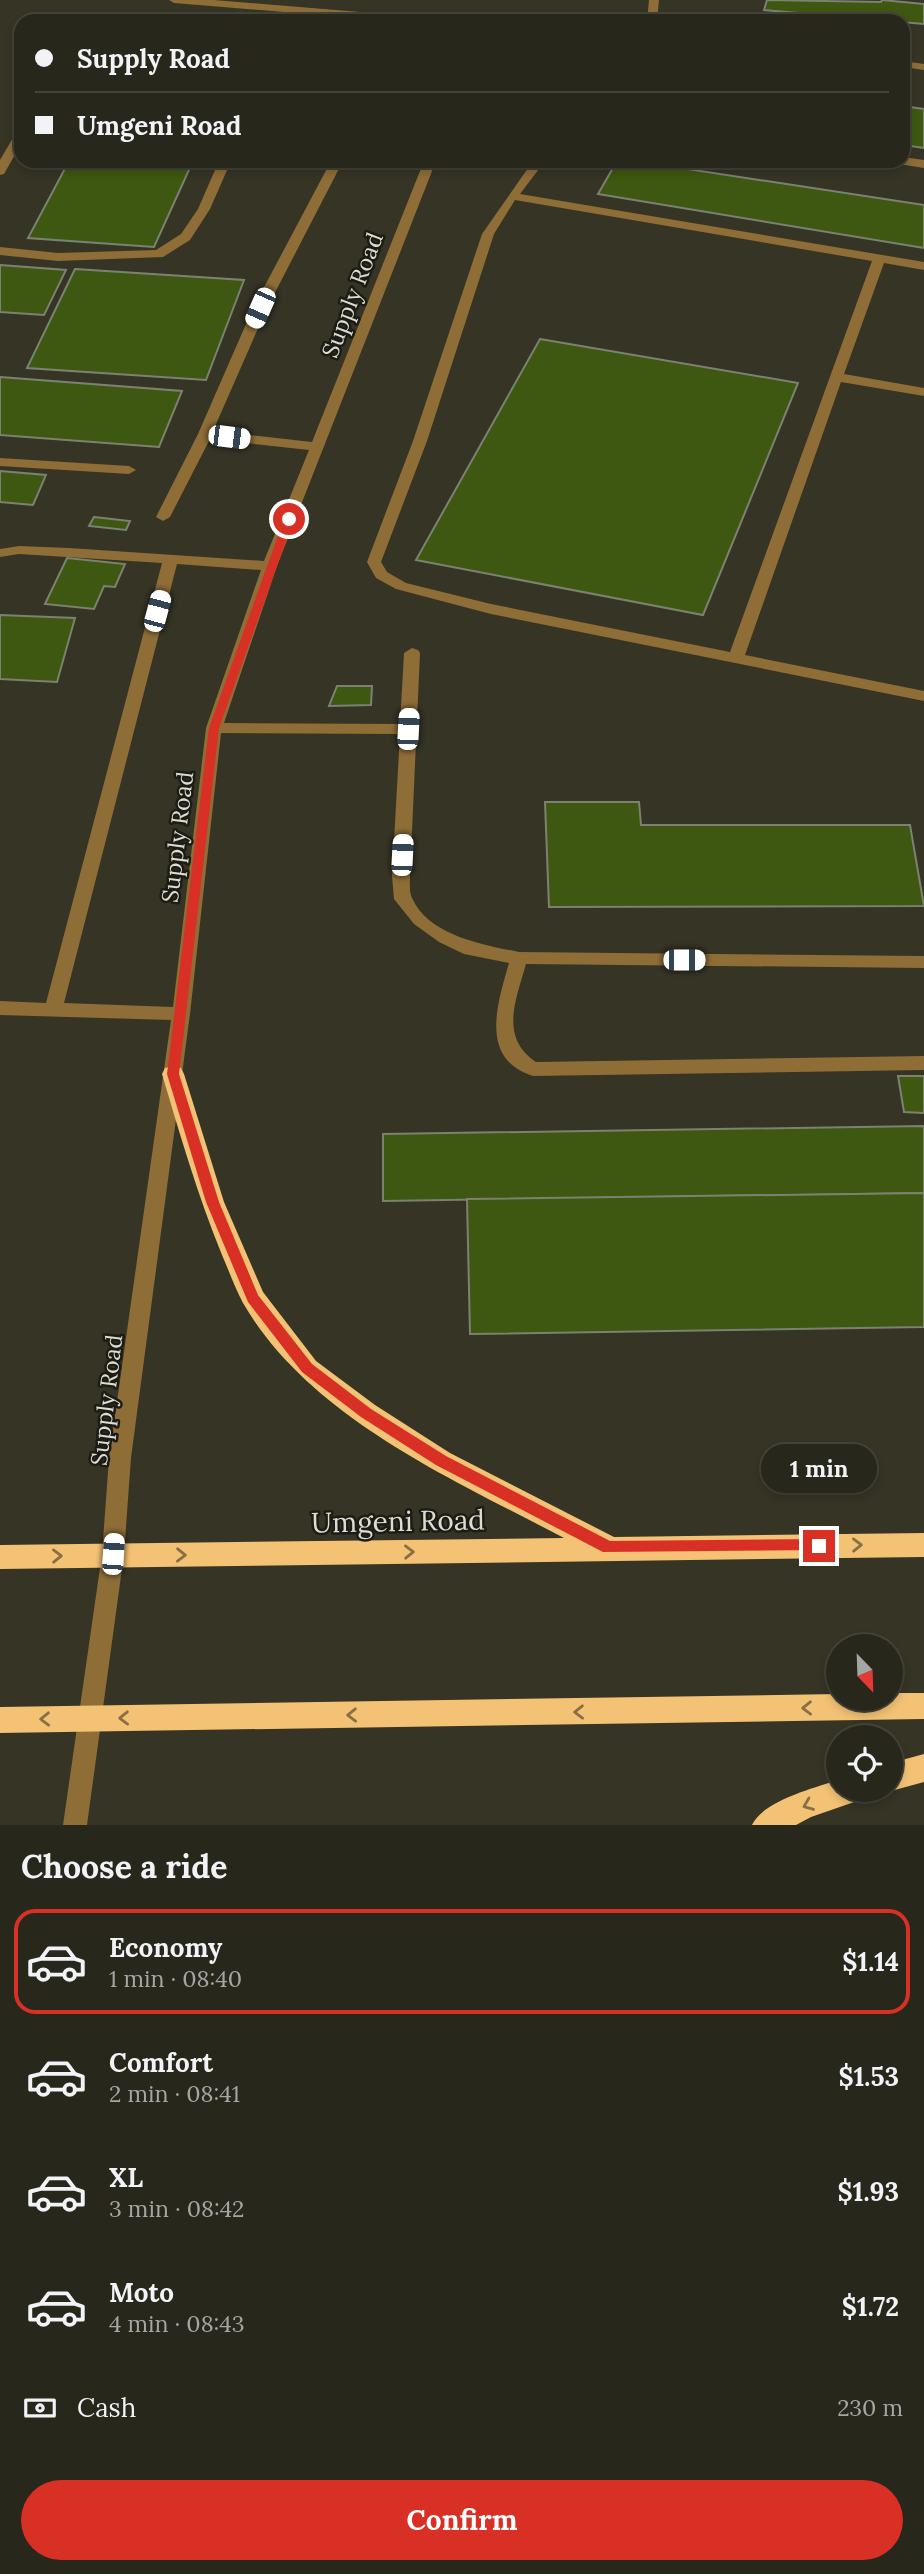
<!DOCTYPE html>
<html lang="en">
<head>
<meta charset="utf-8">
<style>
  body { margin:0; font-family:Lora,serif; background:#343329; color:#f1f3f6; height:100vh; display:flex; flex-direction:column; font-size:26px; white-space:nowrap }
  * { box-sizing:border-box; margin:0 }
  p { font-size:23px; color:#a5a5a3 }
  .icon { flex:none; width:38px; height:38px; fill:none; stroke:currentColor; stroke-width:2; stroke-linecap:round; stroke-linejoin:round }
  .map { position:relative; height:1825px; overflow:hidden }
  .panel { display:flex; flex-direction:column; background:#28271c; flex:1 }
  .panel>* { flex:none }
  .hud { position:absolute; left:14px; top:14px; width:896px; height:154px; border-radius:21px; box-shadow:0 4px 10px #0003,0 0 0 2px #44443b; display:grid; align-content:center; height:154px; padding:0 21px; background:#28271c }
  .needle { width:46px; rotate:157deg }
  .fabs { position:absolute; left:826px; top:1634px; display:grid; gap:14px }
  .fabs a { display:grid; place-items:center; width:77px; height:77px; border-radius:50%; background:#28271c; box-shadow:0 4px 10px #0003,0 0 0 2px #44443b; font-size:35px }
  .end { position:absolute; width:32px; height:32px; margin:-16px; border:9px solid #d93025; background:#fff; box-shadow:0 0 0 4px #fff }
  .from { border-radius:50% }
  .bubble { position:absolute; height:49px; border-radius:24px; background:#28271c; box-shadow:0 4px 10px #0003,0 0 0 2px #44443b; font-size:23px; font-weight:700; line-height:49px; text-align:center }
  .car { position:absolute; width:21px; height:42px; margin:-21px -10px; border-radius:9px; box-shadow:0 0 5px 2px #0007; background:linear-gradient(#fff 24%,#345 0 40%,#fff 0 76%,#345 0 86%,#fff 0) }
  .hud b { display:flex; align-items:center; gap:24px; height:66px; font-size:26px }
  .hud b+b { border-top:2px solid #44443b }
  .hud i { width:18px; height:18px; background:#f1f3f6 }
  ul { padding:0; list-style:none }
  li { display:flex; align-items:center; gap:21px; height:105px; margin:0 14px 10px; padding:0 7px; border:4px solid transparent; border-radius:21px }
  li div { flex:1 }
  li b { display:block; font-size:26px }
  li em { font-style:normal; font-weight:700 }
  li.current { border-color:#d93025 }
  li>.icon { width:63px; height:63px; stroke-width:1.5 }
  h2 { padding:0 21px; font-size:32px; line-height:84px }
  .pay { display:flex; align-items:center; gap:18px; height:77px; padding:0 21px; font-size:26px }
  .pay p { margin-inline-start:auto }
  .primary-button { display:flex; gap:14px; margin-top:auto; padding:14px 21px }
  .primary-button a { flex:1; height:80px; border-radius:42px; background:#d93025; color:#fff; font-size:28px; font-weight:700; line-height:80px; text-align:center }
  .map>svg:first-child { display:block }
</style>
</head>
<body>
<div class="map">
<svg width="924" height="1825" viewBox="0 0 924 1825">
  <rect width="100%" height="100%" fill="#363425"/>
  <!-- building -->
  <g fill="#3e5711" stroke="#7b8272" stroke-width="2">
    <path d="M767,0L881,2L882,0L924,4V24L764,10Z"/>
    <path d="M903,106L924,109V148L903,145Z"/>
    <path d="M69,161H193L154,247L28,238Z"/>
    <path d="M617,161H635L924,205V248L598,194Z"/>
    <path d="M0,265L66,270L44,315L0,312Z"/>
    <path d="M75,269L244,280L206,380L27,368Z"/>
    <path d="M540,339L798,383L703,615L416,560Z"/>
    <path d="M0,377L182,391L159,447L0,435Z"/>
    <path d="M0,471L46,475L33,505L0,502Z"/>
    <path d="M94,517L130,521L126,530L89,526Z"/>
    <path d="M67,558L125,564L115,587L104,586L94,609L45,604Z"/>
    <path d="M0,615L75,618L57,682L0,679Z"/>
    <path d="M337,686H372L371,705L329,706Z"/>
    <path d="M545,802H639L641,825H910L924,906L549,907Z"/>
    <path d="M898,1076H924V1113L904,1112Z"/>
    <path d="M924,1126V1193L383,1201V1134Z"/>
    <path d="M924,1193V1327L470,1334L467,1199Z"/>
  </g>
  <g fill="none" stroke-linecap="round" stroke-linejoin="round">
    <!-- minor -->
    <g fill="#8e6d37" fill-rule="evenodd">
      <path d="M169,0H214L433,18L438,21H392L174,3Z"/>
      <path d="M649,0H659L657,21H647Z"/>
      <path d="M903,61L924,64V70L903,67Z"/>
      <path d="M21,130V144L4,174L0,175V160L17,131Z"/>
      <path d="M903,157L924,160V168L899,164L897,161H903Z"/>
      <path d="M219,161H231L210,209L190,240L163,257L58,261L0,255V247L58,253L156,250L181,234L198,209Z"/>
      <path d="M331,161H343L267,308L213,431L312,442L424,161H436L277,566L224,723L400,724L404,653L412,648L418,650L420,653L410,876C410,882 409,892 412,898C429,936 484,945 519,952L924,956V968L526,964C516,1000 499,1037 536,1062L924,1056V1070L533,1076C478,1059 498,1002 509,963L464,954L439,942L414,924L394,899L392,876L400,734L221,733L190,1014L131,1458L124,1554L87,1825H63L102,1554L109,1458L171,1020L0,1015V1001L46,1003L162,563L19,554L0,557V549L19,546L69,548L264,561L309,450L210,439L170,517L163,521L156,517L198,434L253,308ZM177,564L261,570L206,728L173,1007L64,1003Z"/>
      <path d="M533,161H545L520,194L924,262V270L884,263L844,374L924,388V396L841,382L745,655L924,691V701L491,614L396,589L376,578L367,562L413,441L482,234ZM515,200L872,261L730,652L491,604L406,583L387,572L381,562L427,441L494,234Z"/>
      <path d="M0,458L129,466L136,470L129,474L0,466Z"/>
    </g>
    <!-- highway -->
    <g fill="#f3c275" fill-rule="evenodd">
      <path d="M173,1066L181,1068L184,1074L224,1202L263,1292L316,1361L375,1405L450,1453L614,1537L924,1533V1557L0,1569V1545L564,1538C452,1479 309,1417 243,1303C235,1288 229,1271 222,1255C198,1196 180,1135 162,1074L165,1068Z"/>
      <path d="M891,1693H924V1719L0,1733V1707L838,1694V1699H891Z"/>
      <path d="M924,1754V1782L891,1791L890,1790L891,1763Z"/>
      <path d="M838,1780V1790H864L860,1800L811,1817L796,1825H752C763,1801 814,1788 838,1780Z"/>
    </g>
  </g>
  <!-- one-way arrows -->
  <defs><path id="oneway-chevron" d="M-2-3.5L2.5 0L-2 3.5" fill="none" stroke-width="1.6" stroke-linecap="round" stroke-linejoin="round" transform="scale(1.75)"/></defs>
  <g stroke="#886f45">
    <use href="#oneway-chevron" transform="translate(857 1545) rotate(-1)"/>
    <use href="#oneway-chevron" transform="translate(409 1552) rotate(-1)"/>
    <use href="#oneway-chevron" transform="translate(181 1555) rotate(1)"/>
    <use href="#oneway-chevron" transform="translate(57 1556) rotate(-1)"/>
    <use href="#oneway-chevron" transform="translate(807 1708) rotate(179)"/>
    <use href="#oneway-chevron" transform="translate(579 1712) rotate(179)"/>
    <use href="#oneway-chevron" transform="translate(352 1715) rotate(179)"/>
    <use href="#oneway-chevron" transform="translate(124 1718) rotate(179)"/>
    <use href="#oneway-chevron" transform="translate(45 1719) rotate(179)"/>
    <use href="#oneway-chevron" transform="translate(808 1805) rotate(158)"/>
  </g>
  <!-- route -->
  <path fill="#d93025" d="M289,516L294,519L219,728L179,1074L219,1202L258,1295L312,1364L371,1409L446,1456L610,1541L819,1539L824,1541L826,1546L824,1550L603,1552L436,1465L361,1417L302,1372L248,1302L206,1202L167,1074L209,728L284,519Z"/>
  <g text-anchor="middle" dominant-baseline="central" stroke-width="5" stroke-linejoin="round" paint-order="stroke">
    <!-- street labels -->
    <g font-size="23" fill="#dddcd3" stroke="#1c1c15">
      <text transform="translate(352 295) rotate(-69)">Supply Road</text>
      <text transform="translate(177 837) rotate(-83)">Supply Road</text>
      <text transform="translate(106 1400) rotate(-83)">Supply Road</text>
    </g>
    <!-- near-street labels -->
    <g font-size="28" fill="#dddcd3" stroke="#1c1c15">
      <text transform="translate(398 1521) rotate(-1)">Umgeni Road</text>
    </g>
  </g>
</svg>
<div class="fabs">
<a><svg class="needle" viewBox="-14 -14 28 28"><path d="M0-13l5 13h-10z" fill="#e53935"/><path d="M0 13l5-13h-10z" fill="#a5a5a3"/></svg></a>
<a><svg class="icon" aria-label="locate" viewBox="0 0 24 24"><circle cx="12" cy="12" r="6"/><path d="M12 2v4M12 18v4M2 12h4M18 12h4"/></svg></a>
</div>
<i class="end from" style="left:289px;top:519px"></i>
<i class="end" style="left:819px;top:1546px"></i>
<div class="bubble" style="left:761px;top:1444px;width:116px">1 min</div>
<i class="car" style="left:260px;top:308px;rotate:204deg"></i>
<i class="car" style="left:229px;top:437px;rotate:97deg"></i>
<i class="car" style="left:157px;top:611px;rotate:15deg"></i>
<i class="car" style="left:408px;top:729px;rotate:3deg"></i>
<i class="car" style="left:402px;top:855px;rotate:3deg"></i>
<i class="car" style="left:684px;top:960px;rotate:90deg"></i>
<i class="car" style="left:113px;top:1554px;rotate:4deg"></i>
<div class="hud">
<b><i class="from"></i>Supply Road</b>
<b><i></i>Umgeni Road</b>
</div>
</div>
<section class="panel">
<h2>Choose a ride</h2>
<ul>
<li class="current"><svg class="icon" aria-label="car" viewBox="0 0 24 24"><path d="M5 17H2v-5l4-1 3-4h7l3 4 3 1v5h-3M9 17h6M6 11h13"/><circle cx="7" cy="17" r="2"/><circle cx="17" cy="17" r="2"/></svg><div><b>Economy</b><p>1 min · 08:40</p></div><em>$1.14</em></li>
<li><svg class="icon" aria-label="car" viewBox="0 0 24 24"><path d="M5 17H2v-5l4-1 3-4h7l3 4 3 1v5h-3M9 17h6M6 11h13"/><circle cx="7" cy="17" r="2"/><circle cx="17" cy="17" r="2"/></svg><div><b>Comfort</b><p>2 min · 08:41</p></div><em>$1.53</em></li>
<li><svg class="icon" aria-label="car" viewBox="0 0 24 24"><path d="M5 17H2v-5l4-1 3-4h7l3 4 3 1v5h-3M9 17h6M6 11h13"/><circle cx="7" cy="17" r="2"/><circle cx="17" cy="17" r="2"/></svg><div><b>XL</b><p>3 min · 08:42</p></div><em>$1.93</em></li>
<li><svg class="icon" aria-label="car" viewBox="0 0 24 24"><path d="M5 17H2v-5l4-1 3-4h7l3 4 3 1v5h-3M9 17h6M6 11h13"/><circle cx="7" cy="17" r="2"/><circle cx="17" cy="17" r="2"/></svg><div><b>Moto</b><p>4 min · 08:43</p></div><em>$1.72</em></li>
</ul>
<div class="pay"><svg class="icon" aria-label="cash" viewBox="0 0 24 24"><path d="M3 7h18v10H3z"/><circle cx="12" cy="12" r="2"/></svg>Cash<p>230 m</p></div>
<div class="primary-button"><a>Confirm</a></div>
</section>
</body>
</html>
